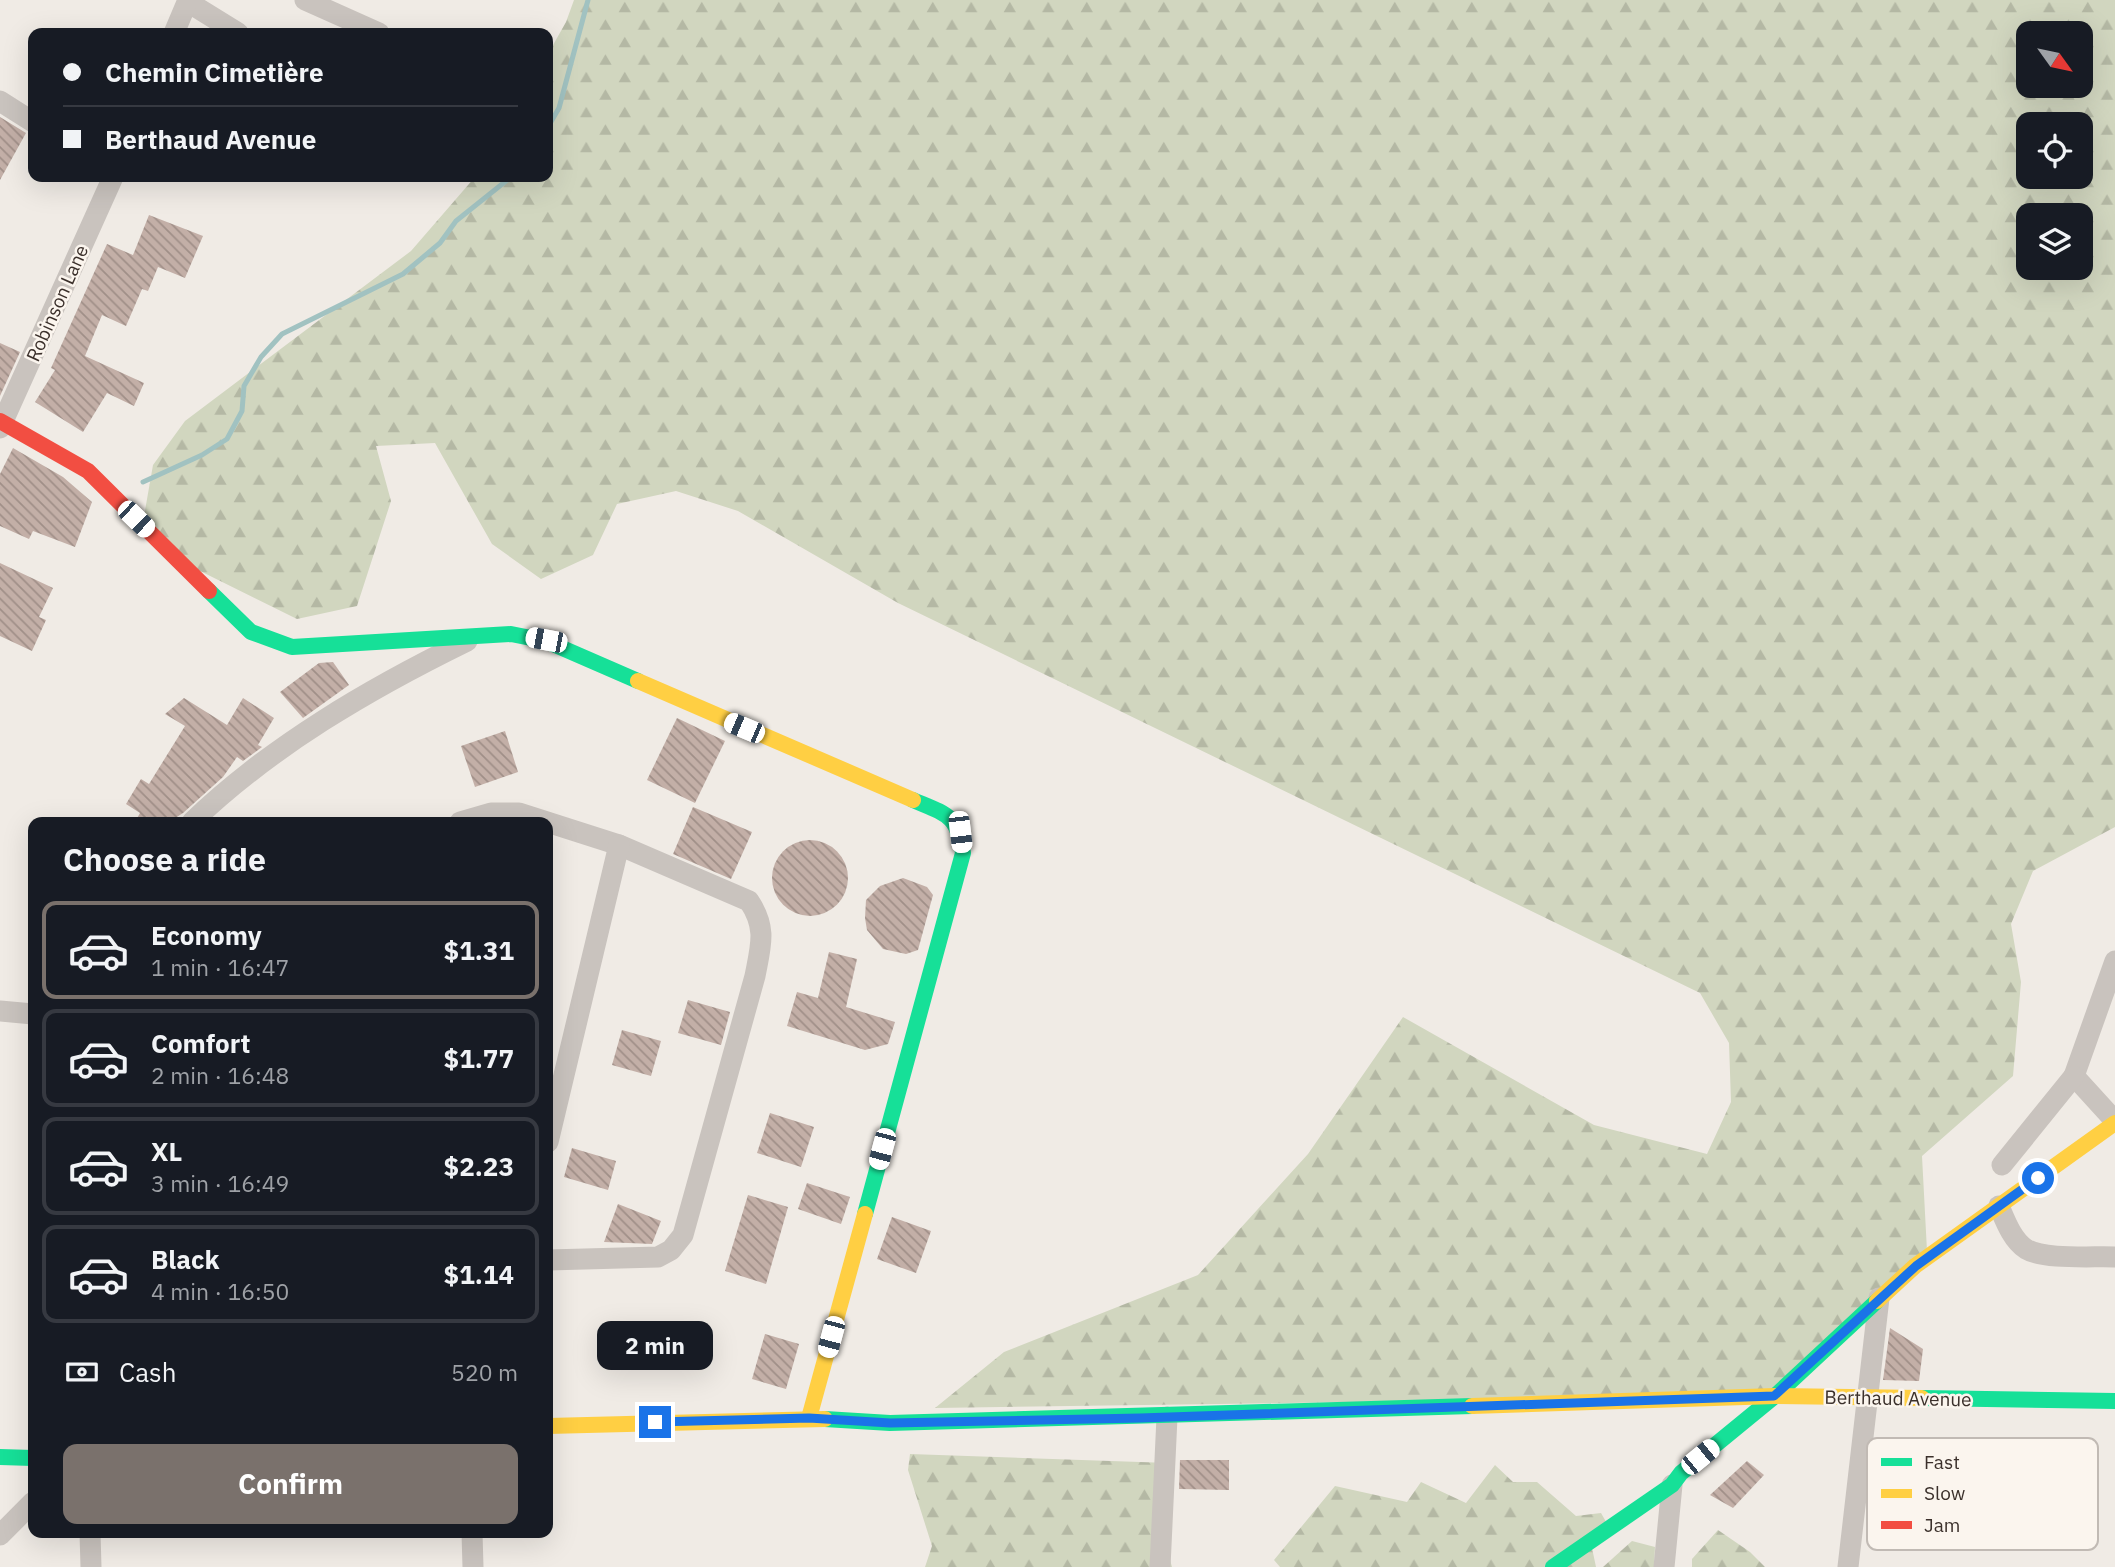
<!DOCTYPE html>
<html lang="en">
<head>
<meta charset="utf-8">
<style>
  body { margin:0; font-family:"IBM Plex Sans",sans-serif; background:#242831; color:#f1f3f6; height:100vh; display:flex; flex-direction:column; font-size:26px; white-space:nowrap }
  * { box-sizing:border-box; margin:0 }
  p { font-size:23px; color:#9ea1a6 }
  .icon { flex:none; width:38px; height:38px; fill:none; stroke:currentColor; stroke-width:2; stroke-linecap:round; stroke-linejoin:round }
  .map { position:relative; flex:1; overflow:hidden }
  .panel { position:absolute; left:28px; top:817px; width:525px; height:721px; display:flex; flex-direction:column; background:#171b24; border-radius:14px; box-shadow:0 7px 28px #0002 }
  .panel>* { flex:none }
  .top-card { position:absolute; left:28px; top:28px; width:525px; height:154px; border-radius:14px; box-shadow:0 7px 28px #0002; display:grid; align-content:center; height:154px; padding:0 35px; background:#171b24 }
  .needle { width:46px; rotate:123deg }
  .tools { position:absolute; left:2016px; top:21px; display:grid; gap:14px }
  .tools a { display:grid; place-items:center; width:77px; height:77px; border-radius:14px; background:#171b24; box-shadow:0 7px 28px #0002; font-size:35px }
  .end { position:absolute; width:32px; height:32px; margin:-16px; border:9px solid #1a73e8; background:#fff; box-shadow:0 0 0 4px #fff }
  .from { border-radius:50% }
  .bubble { position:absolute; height:49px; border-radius:14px; background:#171b24; box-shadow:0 7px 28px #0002; font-size:23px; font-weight:700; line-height:49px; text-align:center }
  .car { position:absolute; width:21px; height:42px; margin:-21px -10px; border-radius:9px; box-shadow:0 0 5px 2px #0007; background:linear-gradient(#fff 24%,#345 0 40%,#fff 0 76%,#345 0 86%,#fff 0) }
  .top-card b { display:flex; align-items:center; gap:24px; height:66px; font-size:26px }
  .top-card b+b { border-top:2px solid #363941 }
  .top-card i { width:18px; height:18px; background:#f1f3f6 }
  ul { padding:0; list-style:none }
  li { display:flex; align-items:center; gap:21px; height:98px; margin:0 14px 10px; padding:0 21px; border:4px solid #363941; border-radius:14px }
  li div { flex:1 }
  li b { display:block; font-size:26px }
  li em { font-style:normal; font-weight:700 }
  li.on { border-color:#7a716c }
  li>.icon { width:63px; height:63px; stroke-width:1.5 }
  h2 { padding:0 35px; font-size:32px; line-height:84px }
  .pay { display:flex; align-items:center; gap:18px; height:77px; padding:0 35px; font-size:26px }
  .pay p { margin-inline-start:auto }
  .button { display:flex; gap:14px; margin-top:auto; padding:14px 35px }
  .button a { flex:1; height:80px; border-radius:14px; background:#7a716c; color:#fff; font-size:28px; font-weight:700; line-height:80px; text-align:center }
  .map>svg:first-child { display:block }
</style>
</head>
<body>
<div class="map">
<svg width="2115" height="1567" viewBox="0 0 2115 1567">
  <defs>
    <pattern id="forest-firs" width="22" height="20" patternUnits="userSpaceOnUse" patternTransform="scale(1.75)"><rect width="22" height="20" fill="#d1d6bf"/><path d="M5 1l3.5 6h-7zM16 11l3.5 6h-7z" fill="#b4b8a4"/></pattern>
    <pattern id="building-back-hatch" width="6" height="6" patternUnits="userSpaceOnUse" patternTransform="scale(1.75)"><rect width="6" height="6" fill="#c3afa7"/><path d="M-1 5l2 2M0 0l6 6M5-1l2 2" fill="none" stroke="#a08f88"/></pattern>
  </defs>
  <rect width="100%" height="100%" fill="#f0ebe5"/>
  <!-- forest -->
  <g fill="url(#forest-firs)" fill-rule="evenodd">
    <path d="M574,0H2115V827L2033,871L2011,924L2021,982L2013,1076L1922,1156L1927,1251L1773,1396L935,1408L1004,1352L1198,1275L1308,1154L1403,1017L1594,1125L1707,1154L1731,1102L1729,1043L1700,993L898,603L738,511L676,491L617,504L593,555L541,579L492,544L435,443L376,446L391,501L357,606L297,619L192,567L143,522L153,465L185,421L411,251L475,177H548V54L566,22ZM2028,33H2081V86H2028ZM2028,124H2081V177H2028ZM2028,215H2081V268H2028Z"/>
    <path d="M910,1454L1169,1463L1161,1528L1172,1567H925L932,1546L908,1470Z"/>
    <path d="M1495,1465L1513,1482H1537L1576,1516L1601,1513L1613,1534L1592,1548L1596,1567H1280L1274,1560L1335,1486L1407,1502L1421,1482L1466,1503Z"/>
    <path d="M1718,1530L1750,1552L1765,1567H1692V1559Z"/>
    <path d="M1632,1541L1655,1547L1654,1567H1603Z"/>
  </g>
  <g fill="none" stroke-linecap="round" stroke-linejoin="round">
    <!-- stream -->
    <g stroke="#a1c2c1" stroke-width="5">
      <path d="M548,127L559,108L588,0"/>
      <path d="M143,482L202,455L227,439L242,411L244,386L261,357L282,334L403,274L440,243L456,221L511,177"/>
    </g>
  </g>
  <!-- building -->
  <g fill="url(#building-back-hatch)">
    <path d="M0,117L26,133L0,180Z"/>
    <path d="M149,215L203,236L185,278L158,267L148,291L142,289L126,326L102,315L85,356L144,383L134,406L107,393L83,432L35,402L55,370L51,368L107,244L133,255Z"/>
    <path d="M0,343L20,352L0,396Z"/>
    <path d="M13,448L63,477L92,502L75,547L33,531L29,539L0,526V474Z"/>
    <path d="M0,563L53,588L39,617L46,620L32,651L0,636Z"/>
    <path d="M333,662L349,685L303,718L280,692L319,663Z"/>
    <path d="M184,698L227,725L243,698L274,718L258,745L262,747L243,761L237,757L223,777L183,813L169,822H135L140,813L126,804L141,779L149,784L185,726L165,714Z"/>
    <path d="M677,718L725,741L695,803L647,780Z"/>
    <path d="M505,731L518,772L475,787L461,746Z"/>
    <path d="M693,807L752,832L731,879L673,854Z"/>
    <circle cx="810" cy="878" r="38"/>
    <path d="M903,878L927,887L933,895L918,950L906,954L883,949L867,930L865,918L866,900L880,886Z"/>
    <path d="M829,952L857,959L846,1007L895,1022L888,1044L865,1050L787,1026L797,992L818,998Z"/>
    <path d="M688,1000L730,1012L721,1045L678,1033Z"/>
    <path d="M622,1030L661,1041L651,1076L612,1065Z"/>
    <path d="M770,1113L814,1127L801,1167L757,1153Z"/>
    <path d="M572,1148L616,1161L608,1190L564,1177Z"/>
    <path d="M807,1183L850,1197L841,1224L798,1209Z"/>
    <path d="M748,1195L788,1207L766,1284L725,1271Z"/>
    <path d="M618,1204L661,1221L652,1244L604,1242Z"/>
    <path d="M892,1217L931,1231L916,1273L877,1259Z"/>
    <path d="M1890,1328L1923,1349L1919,1381L1883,1380Z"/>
    <path d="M765,1334L799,1344L786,1389L752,1379Z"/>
    <path d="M1180,1460H1229V1490L1179,1489Z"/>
    <path d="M1747,1461L1764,1475L1733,1508L1710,1495Z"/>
  </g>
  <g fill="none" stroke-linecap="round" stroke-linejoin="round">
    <!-- street -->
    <g stroke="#c9c3be" stroke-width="21">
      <path d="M305,0L379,33"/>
      <path d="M188,2L238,33"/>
      <path d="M174,33L188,0"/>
      <path d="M0,101L33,122"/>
      <path d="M0,428L113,177"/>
      <path d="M192,822C271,746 369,689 467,641"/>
      <path d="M460,822L491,813H519L619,845L749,901C767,928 761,945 755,976L683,1235L671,1250L658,1257L548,1260"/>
      <path d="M2115,961L2074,1076L2115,1121"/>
      <path d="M0,1011L33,1014"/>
      <path d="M548,1142L619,845"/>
      <path d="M2002,1165L2074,1076"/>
      <path d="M1999,1206C2005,1220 2012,1240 2026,1249C2044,1260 2093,1256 2115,1257"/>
      <path d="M90,1533L91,1567"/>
      <path d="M472,1533L473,1567"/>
      <path d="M0,1535L33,1502"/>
      <path d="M1160,1567L1167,1417"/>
      <path d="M1664,1567L1672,1485"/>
      <path d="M1848,1567L1879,1298"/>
    </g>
    <!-- fast -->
    <g stroke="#16e098" stroke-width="16">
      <path d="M209,591L251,632L292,647L511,634L546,641L638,681"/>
      <path d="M865,1214L963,853C958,815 946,814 913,800"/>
      <path d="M1922,1398L2115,1401"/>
      <path d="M825,1419L890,1423L1472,1406"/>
      <path d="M0,1457L33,1458"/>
      <path d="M1553,1567L1672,1485L1681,1473L1775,1396L1877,1301"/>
    </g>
    <!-- slow -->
    <g stroke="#ffcf43" stroke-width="16">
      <path d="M638,681L913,800"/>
      <path d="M1877,1301L1915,1266L2115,1123"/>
      <path d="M1472,1406L1775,1396L1922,1398"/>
      <path d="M809,1418L865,1214"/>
      <path d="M548,1426L825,1419"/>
    </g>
    <!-- jam -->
    <path stroke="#f24e42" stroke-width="16" d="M0,421L88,471L209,591"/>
  </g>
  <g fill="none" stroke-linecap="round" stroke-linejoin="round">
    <!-- route -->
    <path stroke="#1a73e8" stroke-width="9" d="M655,1422L809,1418L890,1423L1140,1418L1774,1396L1916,1266L2038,1178"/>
  </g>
  <g text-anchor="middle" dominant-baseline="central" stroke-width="5" stroke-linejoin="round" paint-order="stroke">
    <!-- street labels -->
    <g font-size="19" fill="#3b302b" stroke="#fbf5ee">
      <text transform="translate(57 303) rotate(-66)">Robinson Lane</text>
      <text transform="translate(1898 1398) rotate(1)">Berthaud Avenue</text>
    </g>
  </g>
  <!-- legend -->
  <rect x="1867" y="1438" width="231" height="112" rx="10" fill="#fbf5ee" stroke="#c1bab4" stroke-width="2"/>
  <rect x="1881" y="1458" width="31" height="8" fill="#16e098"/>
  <rect x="1881" y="1489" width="31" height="9" fill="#ffcf43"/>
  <rect x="1881" y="1521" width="31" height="8" fill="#f24e42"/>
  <g font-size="19" fill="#3b302b">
    <text x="1924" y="1469">Fast</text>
    <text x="1924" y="1500">Slow</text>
    <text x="1924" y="1532">Jam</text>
  </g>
</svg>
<div class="tools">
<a><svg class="needle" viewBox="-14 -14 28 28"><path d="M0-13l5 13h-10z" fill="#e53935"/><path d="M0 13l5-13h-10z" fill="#9ea1a6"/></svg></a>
<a><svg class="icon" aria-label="locate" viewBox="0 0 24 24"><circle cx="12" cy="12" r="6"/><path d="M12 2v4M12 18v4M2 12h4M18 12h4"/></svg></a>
<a><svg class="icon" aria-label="layers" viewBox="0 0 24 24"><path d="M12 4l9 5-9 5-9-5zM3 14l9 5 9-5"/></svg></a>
</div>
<i class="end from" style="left:2038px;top:1178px"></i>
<i class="end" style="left:655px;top:1422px"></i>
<div class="bubble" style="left:597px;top:1321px;width:116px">2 min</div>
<i class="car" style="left:136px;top:519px;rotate:134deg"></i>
<i class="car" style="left:546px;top:640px;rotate:281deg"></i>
<i class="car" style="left:744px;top:728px;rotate:293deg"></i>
<i class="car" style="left:960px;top:832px;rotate:173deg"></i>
<i class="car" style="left:882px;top:1149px;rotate:195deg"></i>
<i class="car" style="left:831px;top:1337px;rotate:195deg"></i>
<i class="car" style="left:1700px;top:1457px;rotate:51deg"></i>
<div class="top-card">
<b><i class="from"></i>Chemin Cimetière</b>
<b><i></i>Berthaud Avenue</b>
</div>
<section class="panel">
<h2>Choose a ride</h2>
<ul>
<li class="on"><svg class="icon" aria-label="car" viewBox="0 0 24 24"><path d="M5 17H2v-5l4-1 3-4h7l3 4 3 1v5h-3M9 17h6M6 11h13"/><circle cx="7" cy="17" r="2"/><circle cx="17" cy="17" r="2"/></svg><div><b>Economy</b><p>1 min · 16:47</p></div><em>$1.31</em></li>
<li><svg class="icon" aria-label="car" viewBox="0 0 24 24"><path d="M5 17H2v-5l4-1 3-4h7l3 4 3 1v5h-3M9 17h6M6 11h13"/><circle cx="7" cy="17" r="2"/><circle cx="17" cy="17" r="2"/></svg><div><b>Comfort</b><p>2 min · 16:48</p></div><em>$1.77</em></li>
<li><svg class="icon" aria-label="car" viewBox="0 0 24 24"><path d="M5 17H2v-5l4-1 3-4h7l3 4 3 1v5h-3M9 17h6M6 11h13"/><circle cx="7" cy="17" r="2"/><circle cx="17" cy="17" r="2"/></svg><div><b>XL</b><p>3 min · 16:49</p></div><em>$2.23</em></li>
<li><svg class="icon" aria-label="car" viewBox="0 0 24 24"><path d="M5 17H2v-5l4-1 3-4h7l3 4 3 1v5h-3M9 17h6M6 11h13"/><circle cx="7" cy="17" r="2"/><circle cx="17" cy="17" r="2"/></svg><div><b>Black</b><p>4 min · 16:50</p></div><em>$1.14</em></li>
</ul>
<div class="pay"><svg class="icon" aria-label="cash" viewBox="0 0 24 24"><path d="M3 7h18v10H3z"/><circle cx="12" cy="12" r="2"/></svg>Cash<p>520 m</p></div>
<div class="button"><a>Confirm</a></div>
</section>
</div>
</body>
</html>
